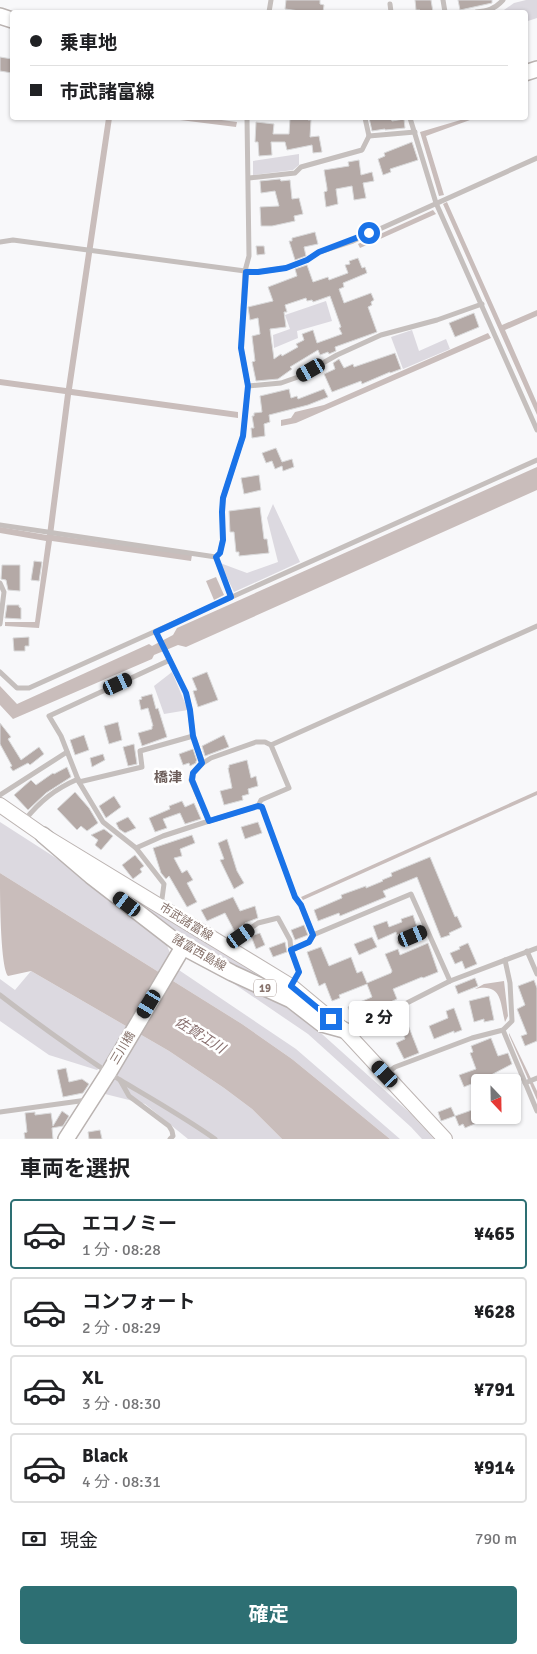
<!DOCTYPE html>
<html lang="ja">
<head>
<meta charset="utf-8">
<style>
  body { margin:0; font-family:Signika,"Noto Sans JP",sans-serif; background:#f2f2f2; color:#202124; height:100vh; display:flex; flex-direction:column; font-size:19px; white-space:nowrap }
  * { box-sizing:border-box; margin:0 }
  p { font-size:16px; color:#757577 }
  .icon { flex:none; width:28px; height:28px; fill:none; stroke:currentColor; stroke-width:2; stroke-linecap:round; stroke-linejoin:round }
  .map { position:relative; height:1139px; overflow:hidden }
  .details { display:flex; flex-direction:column; background:#fff; flex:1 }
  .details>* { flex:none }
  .hud { position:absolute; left:10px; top:10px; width:518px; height:110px; border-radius:5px; box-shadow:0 1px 4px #0004; display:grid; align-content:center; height:110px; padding:0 20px; background:#fff }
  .needle { width:32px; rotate:158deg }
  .fabs { position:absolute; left:471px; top:1074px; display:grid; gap:10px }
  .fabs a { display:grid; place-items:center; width:50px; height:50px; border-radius:5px; background:#fff; box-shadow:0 1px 4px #0004; font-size:25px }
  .end { position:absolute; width:22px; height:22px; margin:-11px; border:6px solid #1a73e8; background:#fff; box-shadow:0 0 0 2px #fff }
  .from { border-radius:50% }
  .bubble { position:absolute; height:35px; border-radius:5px; background:#fff; box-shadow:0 1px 4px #0004; font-size:16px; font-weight:700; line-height:35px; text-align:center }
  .car { position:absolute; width:15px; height:30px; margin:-15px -8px; border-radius:6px; box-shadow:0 0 4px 1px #0007; background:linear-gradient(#222 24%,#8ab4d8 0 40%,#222 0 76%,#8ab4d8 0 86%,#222 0) }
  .hud b { display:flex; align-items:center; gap:18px; height:48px; font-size:19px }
  .hud b+b { border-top:1px solid #e0e0e0 }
  .hud i { width:12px; height:12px; background:#202124 }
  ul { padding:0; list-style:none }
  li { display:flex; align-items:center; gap:15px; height:70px; margin:0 10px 8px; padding:0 10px; border:2px solid #e0e0e0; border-radius:5px }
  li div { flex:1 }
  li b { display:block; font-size:19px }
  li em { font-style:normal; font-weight:700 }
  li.current { border-color:#2d6f73 }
  li>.icon { width:45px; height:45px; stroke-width:1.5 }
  h2 { padding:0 20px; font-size:22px; line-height:60px }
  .pay { display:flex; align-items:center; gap:12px; height:55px; padding:0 20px; font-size:19px }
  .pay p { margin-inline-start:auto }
  .button { display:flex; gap:10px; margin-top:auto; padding:10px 20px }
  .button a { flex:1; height:58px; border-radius:5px; background:#2d6f73; color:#fff; font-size:20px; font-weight:700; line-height:58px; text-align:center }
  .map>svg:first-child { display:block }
</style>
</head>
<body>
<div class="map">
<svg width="537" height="1139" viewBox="0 0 537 1139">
  <rect width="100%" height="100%" fill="#f8f8fa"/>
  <!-- green -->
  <g fill="#dcd9e0">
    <path d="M526,0H537V18L525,22V12H501L514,3Z"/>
    <path d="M299,154V165L293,170L253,175V161Z"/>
    <path d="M326,301L332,321L297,331L298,338L274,348L273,335L290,329L285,315Z"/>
    <path d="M412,330L419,351L446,339L450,349L403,369L391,337Z"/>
    <path d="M273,504L300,562L234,592L220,563L247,573L278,562L267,518Z"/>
    <path d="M172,672L188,710L164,714L154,686Z"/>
    <path d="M0,822L84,876L164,938L170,953L167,962L296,1049L400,1139H390L292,1059L242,1024L0,873Z"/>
    <path d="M104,879L285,990L218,960L156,921Z"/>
    <path d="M199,960L293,1008L410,1113L434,1139H422L411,1127L308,1034Z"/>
    <path d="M31,971L169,1051L224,1088L252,1109L282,1139H188L145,1104L105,1094L117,1070L106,1062L97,1070L49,1055L0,1021V979L15,990Z"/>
  </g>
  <!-- water -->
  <g fill="#c9bdbb">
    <path d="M106,118H112L72,389L238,412V418L71,395L53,535L192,555L191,561L52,541L39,628L5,626V622H35L46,541L0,533V527L47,535L65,394L0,385V379L66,388Z"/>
    <path d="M164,118H206L237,122L236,127Z"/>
    <path d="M464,118H470V120L426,136L444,195L439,196L420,132L464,119Z"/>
    <path d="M447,202L502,325L537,310V316L505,330L537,403V415L443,204Z"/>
    <path d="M433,210L436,214L360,248L358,244Z"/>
    <path d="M488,333L491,338L296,423L281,426V420L291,418L295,412L324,405Z"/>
    <path d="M537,467V490L186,647L178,645L154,655L152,659L13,719L0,705V686L17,704L149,644L152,646L173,635L177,628Z"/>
    <path d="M216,577L224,595L214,600L206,581Z"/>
    <path d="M537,791V795L303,900L301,897Z"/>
    <path d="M0,873L242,1024L292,1059L390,1139H282L252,1109L224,1088L169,1051L31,971L8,976C0,965 0,891 0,873Z"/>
    <path d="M504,981L508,1016L505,1022C500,1002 502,983 475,989L484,984Z"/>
    <path d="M509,1033L537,1091V1100L509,1035Z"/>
  </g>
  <!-- building -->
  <g fill="#b4a9a6" stroke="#dadadb" fill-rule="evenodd">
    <path d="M286,0H320V4L324,5L323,12H307L285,9Z"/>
    <path d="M415,0H431L433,12H421L420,10H416Z"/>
    <path d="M458,0H492V3L460,10Z"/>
    <path d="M0,57L12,59V73L0,71Z"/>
    <path d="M290,118H309L308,120H311L310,137L319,136L322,152L313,153L312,145L287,150L285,142H271L272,155L259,156L258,142H255L256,122L274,124L273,134H289Z"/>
    <path d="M369,118H391L392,121L404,119L405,128L385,130V129L372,131Z"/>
    <path d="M412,142L418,160L390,169L391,172L383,175L378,159L385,156L384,153Z"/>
    <path d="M359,160L361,175L372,172L374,181L363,183L366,198L354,200L352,186L336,189L338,204L326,207L324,192L327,191V188L324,170L349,166L348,162Z"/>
    <path d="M280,179L281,181L290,180L292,199L299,198L303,214L294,216L295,221L272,226H261L260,207L279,206L275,191L261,193L260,181Z"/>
    <path d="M315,232L318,244L304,247L306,256L295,260L289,241H292V238Z"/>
    <path d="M256,246H264L265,254L257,255Z"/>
    <path d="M358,258L362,268L365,267L367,273L343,283L344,287L339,289L344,303L371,293L374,300L371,302L372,305L368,307L377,332L335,347L336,351L329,354L328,352L320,355L318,350L290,367L292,369L278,379L256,381L252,362L255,361L252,336L260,334L258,318L250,320L248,307L273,301L268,287L297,276L295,269L307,265L313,282L328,277L329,280L348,273L345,265L350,264L349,261ZM330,296L341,327L339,328L342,334L317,343L313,330L302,334L304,340L296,344L298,347L282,356L281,354L274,359L270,329L286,327L284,312H287L285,305L306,298L307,301L312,300L313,302Z"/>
    <path d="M474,313L479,327L455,337L449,323Z"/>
    <path d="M395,353L401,369L390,373V372L362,384L361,381L332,392L324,374L335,369L333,363L339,359L344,368L353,364L354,367Z"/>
    <path d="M289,389L291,398L297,396L298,399L324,389L328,397L308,405L269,415L270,422L264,424L265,436L252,438L251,428H254L252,416H254V413L262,412L260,396Z"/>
    <path d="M276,448L282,462L292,459L294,467L283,471L282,466L275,469L272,461L266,463L262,453Z"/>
    <path d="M259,475L261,490L244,494L241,478Z"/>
    <path d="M260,507L264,539H267L269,553L239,556V552H236L234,532H230L229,511Z"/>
    <path d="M34,561L42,562L39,581L31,580Z"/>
    <path d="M2,565H20V591L8,590L6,580L1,579Z"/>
    <path d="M7,605H19V607L21,608V619L5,618Z"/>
    <path d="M29,637V646H25V651H14L13,638Z"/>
    <path d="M207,672L218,700L198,707L193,691L197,690L192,678Z"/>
    <path d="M152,694L156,709L158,708L167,737L142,746L138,733L152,729V726H153L148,708L141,710L139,700L142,699L141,697Z"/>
    <path d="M118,722L122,740L109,744L104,726Z"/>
    <path d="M0,723L11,737L8,739L21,760L39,747L44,754L30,765L28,763L13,771L10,767L12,766L0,744Z"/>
    <path d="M84,735L89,750L75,755L70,740Z"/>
    <path d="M224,735L229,747L205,756L202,746Z"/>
    <path d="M134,744L137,764L128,766L123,747Z"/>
    <path d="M193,749L197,761H196V763L190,766L189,763L183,765L179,754Z"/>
    <path d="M103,754L105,760L92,767L90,758Z"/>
    <path d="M247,760L251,778L256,776L258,786L248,789L249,794L242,796L243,800L224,805L220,791L232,788L228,768H229V765Z"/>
    <path d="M67,767L71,777L46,793L28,810L14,795L31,780L36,785L53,773L54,774Z"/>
    <path d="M75,792L89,808L98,823L87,831L81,826L77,830L57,809Z"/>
    <path d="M114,796L121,807L106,818L99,806Z"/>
    <path d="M182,801L185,807L194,803L201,819L185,824L180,813L163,819L167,828L155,832L149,818L170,809L169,806Z"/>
    <path d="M128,817L136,828L125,833L119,829L116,823Z"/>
    <path d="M258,822L262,833L245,839L241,827Z"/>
    <path d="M104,829L113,836L101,850L95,845L98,840L91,835Z"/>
    <path d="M192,835L195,843L180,849L182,856L174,858L182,873L187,870L193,880L187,883L197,902L187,907L169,876L166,879L161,873L153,848Z"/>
    <path d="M227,839L237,871L244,883L234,889L220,860L224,859L218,843Z"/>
    <path d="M135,855L144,866L140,869L142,872L133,879L122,865Z"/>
    <path d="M430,857L455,917L457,916L462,927L449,933L450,935L441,938L417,877L383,891L386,897L340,916L339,913L318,921L314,910L342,898L341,895L366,886V888L383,881L382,880L392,876L391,873Z"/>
    <path d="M233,897L240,911L255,906L258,918L245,923L247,926L236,934L225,913L207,921L201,910Z"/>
    <path d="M413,915L417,927L397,935L396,932L378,940L373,926L387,921L389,927L402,922L401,919Z"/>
    <path d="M304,925L308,935L295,940L291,930Z"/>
    <path d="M260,933L265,945L256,949L251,936Z"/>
    <path d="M372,937L377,947L359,955L354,944Z"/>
    <path d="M285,942L287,952L273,957L269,948Z"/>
    <path d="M428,943L438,972L423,978L422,977L393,989L397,999L353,1019L348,1007L372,997L367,984L339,995L340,998L332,1001L325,983L319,986L307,952L321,947L329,966L351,957L357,973L362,971L367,983L391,973L392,971L385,954L398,949L400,955Z"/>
    <path d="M468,943L477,964L465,969L462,961L455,964L450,953L460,949L459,947Z"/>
    <path d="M475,978L478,986L458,994L455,986Z"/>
    <path d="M534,980L537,988V1041L525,1046L521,1036L527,1034L517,1009L525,1005L518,986Z"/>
    <path d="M489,996L494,1020L484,1022V1019L474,1022L469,1001Z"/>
    <path d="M454,1008L462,1030L454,1033V1031L434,1039L429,1026L448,1018L446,1011Z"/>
    <path d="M408,1025L419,1053L404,1059L396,1043L405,1039L401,1028Z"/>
    <path d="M491,1038L498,1056L508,1053L512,1064L491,1075V1076L464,1087L459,1075L476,1069L470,1053L473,1052L471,1046Z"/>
    <path d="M66,1068L69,1082L82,1079L89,1084L83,1093L63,1097L57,1070Z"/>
    <path d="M451,1107L455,1116L441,1121L438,1112Z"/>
    <path d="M472,1110L477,1123L465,1128L463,1124L459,1126L455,1116Z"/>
    <path d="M62,1111L69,1116L63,1126L52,1128L53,1139H25L24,1133L27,1132L25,1113L35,1112V1115L51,1113L53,1126Z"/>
    <path d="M100,1130L102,1139H89L88,1132Z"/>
  </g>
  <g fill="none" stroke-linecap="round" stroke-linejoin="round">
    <defs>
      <path id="secondary" d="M0,805L43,835L291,986L344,1030L445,1139"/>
      <g id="primary">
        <path d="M0,16L12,20"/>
        <path d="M525,73L537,69"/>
        <path d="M43,835L91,876L183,947L232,973L291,1000L322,1024L344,1030"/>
        <path d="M66,1139L109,1072L183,947"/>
      </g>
    </defs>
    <!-- secondary casing -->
    <use href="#secondary" stroke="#bcb4b2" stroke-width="16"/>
    <!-- primary casing -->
    <use href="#primary" stroke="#bab3b1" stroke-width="18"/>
    <!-- minor -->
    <g stroke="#c5bfbd" stroke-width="5">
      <path d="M443,0L445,12"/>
      <path d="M390,4L391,12"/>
      <path d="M269,12L271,0"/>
      <path d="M476,12C487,11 495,9 503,0"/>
      <path d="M410,118L436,203L537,430"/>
      <path d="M369,136L415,132"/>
      <path d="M249,178L295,173L301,167L362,150L369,136L365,118"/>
      <path d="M0,242L13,240L245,271L258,272L286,268L307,260L319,252L353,241L537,158"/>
      <path d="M248,386L281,383L298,377L337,355L381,335L437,320L482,304"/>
      <path d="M0,525L216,557"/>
      <path d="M216,557L220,553L223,539L222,512L223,498L243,436L248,386L241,348L245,271L249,256L247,118"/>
      <path d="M216,557L231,597"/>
      <path d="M0,583L4,592L0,624"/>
      <path d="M156,632L186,693L190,710L193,736L203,763"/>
      <path d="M0,672L17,688H29L537,460"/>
      <path d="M271,745L537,626"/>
      <path d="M79,782L142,767L140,751L193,736"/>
      <path d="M0,795L67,752"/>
      <path d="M258,806L262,807L295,897L301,905L313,935"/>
      <path d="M24,821C40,801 55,789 78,779"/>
      <path d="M136,848L103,822L79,782L61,736L49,716L170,660"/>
      <path d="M161,906L164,884L136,848L163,836L209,821L191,780L193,773L203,763L211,758L256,742H265L271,745L289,788L261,800L258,806L209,821"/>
      <path d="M400,942L427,930"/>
      <path d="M228,947L241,935L258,923L278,918L290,940L291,950"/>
      <path d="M527,951L537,974"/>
      <path d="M292,985L299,972L291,950L309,942L313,935L411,894L450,981"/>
      <path d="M0,995C39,1025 79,1054 120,1080C152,1099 184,1117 215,1139"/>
      <path d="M344,1030L401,1006L450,981L537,948"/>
      <path d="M503,1030L537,1111"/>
      <path d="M386,1074L395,1067L472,1038L503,1030L512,1021L510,983L505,960"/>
      <path d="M120,1080L129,1096L169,1126L172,1131L173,1136L170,1139"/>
      <path d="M525,1083L537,1078"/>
      <path d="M0,1112L87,1100"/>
    </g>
    <!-- secondary -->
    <use href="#secondary" stroke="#fff" stroke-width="14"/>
    <!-- primary -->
    <use href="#primary" stroke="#fff" stroke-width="15"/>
  </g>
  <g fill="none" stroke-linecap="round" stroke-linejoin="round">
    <!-- route -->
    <path stroke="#1a73e8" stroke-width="6" d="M331,1019L291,986L299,972L291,950L309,942L313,935L301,905L295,897L262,807L258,806L209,821L192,780L193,773L202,763L193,736L190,710L186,693L156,632L231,597L216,557L220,553L223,540L222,512L223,498L243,436L248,386L241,348L246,272H258L286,268L307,260L319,252L369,233"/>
  </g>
  <g text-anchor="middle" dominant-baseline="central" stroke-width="5" stroke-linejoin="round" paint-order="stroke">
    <!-- shield labels -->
    <rect fill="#fff" stroke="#aa9c97" stroke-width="1" x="254" y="979.5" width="22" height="17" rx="4"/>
    <g font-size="11" font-weight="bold" fill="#86726b">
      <text x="265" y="988">19</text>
    </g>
    <!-- street labels -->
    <g font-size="12" fill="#86726b" stroke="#fff">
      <text transform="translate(186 922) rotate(32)">市武諸富線</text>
      <text transform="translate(199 953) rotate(30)">諸富西島線</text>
      <text transform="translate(123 1048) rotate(-59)">三川橋</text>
    </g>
    <!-- neighbourhood labels -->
    <g font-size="14" font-weight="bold" fill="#6c5d59" stroke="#fff">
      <text x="168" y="777">橋津</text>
    </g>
    <!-- water labels -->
    <g font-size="14" font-style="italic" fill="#876e6d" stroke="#fff">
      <text transform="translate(200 1035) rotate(32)">佐賀江川</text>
    </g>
  </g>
</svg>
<div class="fabs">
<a><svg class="needle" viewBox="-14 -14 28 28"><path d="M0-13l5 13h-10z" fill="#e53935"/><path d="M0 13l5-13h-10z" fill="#757577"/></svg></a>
</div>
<i class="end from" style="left:369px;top:233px"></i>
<i class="end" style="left:331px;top:1019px"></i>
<div class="bubble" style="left:349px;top:1001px;width:60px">2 分</div>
<i class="car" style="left:311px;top:370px;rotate:240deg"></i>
<i class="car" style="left:118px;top:684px;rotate:65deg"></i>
<i class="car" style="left:127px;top:904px;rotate:307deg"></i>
<i class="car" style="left:241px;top:936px;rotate:55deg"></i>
<i class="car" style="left:413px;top:936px;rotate:67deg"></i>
<i class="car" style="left:149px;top:1004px;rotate:211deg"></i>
<i class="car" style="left:385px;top:1074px;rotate:317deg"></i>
<div class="hud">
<b><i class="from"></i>乗車地</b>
<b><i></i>市武諸富線</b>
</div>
</div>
<section class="details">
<h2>車両を選択</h2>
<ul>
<li class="current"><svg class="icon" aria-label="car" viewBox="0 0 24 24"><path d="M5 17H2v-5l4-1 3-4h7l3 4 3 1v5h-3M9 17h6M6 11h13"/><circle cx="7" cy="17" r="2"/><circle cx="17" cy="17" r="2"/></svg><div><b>エコノミー</b><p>1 分 · 08:28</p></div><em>¥465</em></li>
<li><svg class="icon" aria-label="car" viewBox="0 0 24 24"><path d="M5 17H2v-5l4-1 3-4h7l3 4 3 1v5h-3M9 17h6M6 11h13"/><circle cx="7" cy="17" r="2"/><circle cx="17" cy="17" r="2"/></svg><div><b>コンフォート</b><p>2 分 · 08:29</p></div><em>¥628</em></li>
<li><svg class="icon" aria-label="car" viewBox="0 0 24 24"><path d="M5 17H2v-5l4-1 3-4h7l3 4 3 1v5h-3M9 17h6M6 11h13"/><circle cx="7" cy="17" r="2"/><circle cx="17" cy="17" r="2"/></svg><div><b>XL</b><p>3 分 · 08:30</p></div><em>¥791</em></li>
<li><svg class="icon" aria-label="car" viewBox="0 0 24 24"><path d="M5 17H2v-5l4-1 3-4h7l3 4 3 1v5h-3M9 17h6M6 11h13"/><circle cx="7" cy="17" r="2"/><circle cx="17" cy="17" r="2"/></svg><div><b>Black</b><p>4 分 · 08:31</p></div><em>¥914</em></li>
</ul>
<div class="pay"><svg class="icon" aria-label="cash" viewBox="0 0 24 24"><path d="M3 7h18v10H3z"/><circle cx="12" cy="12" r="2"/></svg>現金<p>790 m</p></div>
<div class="button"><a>確定</a></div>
</section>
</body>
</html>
